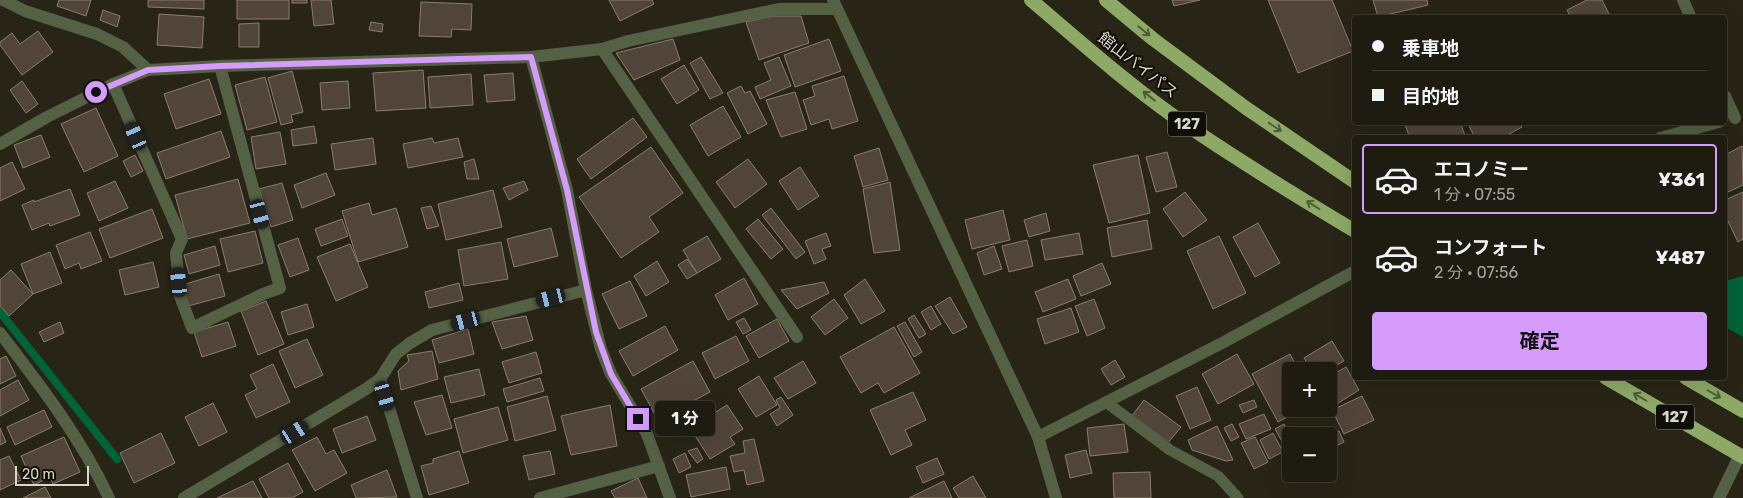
<!DOCTYPE html>
<html lang="ja">
<head>
<meta charset="utf-8">
<style>
  body { margin:0; font-family:Rubik,"Noto Sans JP",sans-serif; background:#2b291e; color:#f1f3f6; height:100vh; display:flex; flex-direction:column; font-size:19px; white-space:nowrap }
  * { box-sizing:border-box; margin:0 }
  p { font-size:16px; color:#a1a19f }
  .icon { flex:none; width:28px; height:28px; fill:none; stroke:currentColor; stroke-width:2; stroke-linecap:round; stroke-linejoin:round }
  .map { position:relative; flex:1; overflow:hidden }
  .sheet { position:absolute; left:1352px; top:135px; width:375px; height:245px; display:flex; flex-direction:column; background:#1e1c10; border-radius:5px; box-shadow:0 5px 20px #0002,0 0 0 1px #3c3a30 }
  .sheet>* { flex:none }
  .top-card { position:absolute; left:1352px; top:15px; width:375px; height:110px; border-radius:5px; box-shadow:0 5px 20px #0002,0 0 0 1px #3c3a30; display:grid; align-content:center; height:110px; padding:0 20px; background:#1e1c10 }
  .tools { position:absolute; left:1282px; top:362px; display:grid; gap:10px }
  .tools a { display:grid; place-items:center; width:55px; height:55px; border-radius:5px; background:#1e1c10; box-shadow:0 5px 20px #0002,0 0 0 1px #3c3a30; font-size:25px }
  .scale { position:absolute; left:15px; bottom:12px; width:74px; box-sizing:border-box; padding-left:5px; border:2px solid #d7d5cc; border-top:0; font-size:14px; line-height:18px; white-space:nowrap; color:#d7d5cc; -webkit-text-stroke:4px #0f0e07; paint-order:stroke }
  .end { position:absolute; width:22px; height:22px; margin:-11px; border:6px solid #d59cfb; background:#111; box-shadow:0 0 0 2px #111 }
  .from { border-radius:50% }
  .bubble { position:absolute; height:35px; border-radius:5px; background:#1e1c10; box-shadow:0 5px 20px #0002,0 0 0 1px #3c3a30; font-size:16px; font-weight:700; line-height:35px; text-align:center }
  .car { position:absolute; width:15px; height:30px; margin:-15px -8px; border-radius:6px; box-shadow:0 0 4px 1px #0007; background:linear-gradient(#222 24%,#8ab4d8 0 40%,#222 0 76%,#8ab4d8 0 86%,#222 0) }
  .top-card b { display:flex; align-items:center; gap:18px; height:48px; font-size:19px }
  .top-card b+b { border-top:1px solid #3c3a30 }
  .top-card i { width:12px; height:12px; background:#f1f3f6 }
  ul { padding:9px 0 0; list-style:none }
  li { display:flex; align-items:center; gap:15px; height:70px; margin:0 10px 8px; padding:0 10px; border:2px solid transparent; border-radius:5px }
  li div { flex:1 }
  li b { display:block; font-size:19px }
  li em { font-style:normal; font-weight:700 }
  li.active { border-color:#d59cfb }
  li>.icon { width:45px; height:45px; stroke-width:1.5 }
  .primary-button { display:flex; gap:10px; margin-top:auto; padding:10px 20px }
  .primary-button a { flex:1; height:58px; border-radius:5px; background:#d59cfb; color:#111; font-size:20px; font-weight:700; line-height:58px; text-align:center }
  .map>svg:first-child { display:block }
</style>
</head>
<body>
<div class="map">
<svg width="1743" height="498" viewBox="0 0 1743 498">
  <rect width="100%" height="100%" fill="#282516"/>
  <!-- water -->
  <path fill="#00643b" d="M1743,276V337L1725,327V281Z"/>
  <g fill="none" stroke-linecap="round" stroke-linejoin="round">
    <!-- stream -->
    <path stroke="#00643b" stroke-width="8" d="M0,312L117,459"/>
  </g>
  <!-- building -->
  <g fill="#514539" stroke="#8a7d6f">
    <path d="M59,0H91L86,16L57,6Z"/>
    <path d="M148,0H204V9L148,7Z"/>
    <rect x="237" y="0" width="52" height="19"/>
    <rect x="292" y="0" width="15" height="3"/>
    <path d="M311,0H331L334,24L314,26Z"/>
    <path d="M609,0H652L654,4L620,21Z"/>
    <path d="M1172,0H1200L1174,6Z"/>
    <path d="M1268,0H1332L1353,51L1298,73Z"/>
    <path d="M1373,0H1427L1428,5L1378,17Z"/>
    <path d="M1587,0H1602L1611,18H1571L1567,10Z"/>
    <path d="M421,2L472,4L471,30L452,29L451,37L419,36Z"/>
    <path d="M103,10L120,16L117,27L100,20Z"/>
    <path d="M159,14L204,17L202,48L157,45Z"/>
    <path d="M773,16H801L809,43L759,60L746,22Z"/>
    <path d="M371,22L383,24L382,32L369,30Z"/>
    <path d="M259,23V47H239V24Z"/>
    <path d="M38,31L53,52L22,75L0,45V42L12,33L20,44Z"/>
    <path d="M673,39L680,60L634,80L616,53Z"/>
    <path d="M829,39L841,71L795,87L784,55Z"/>
    <path d="M701,57L723,93L710,99L690,63Z"/>
    <path d="M779,57L791,86L760,99L755,87L771,80L764,63Z"/>
    <path d="M684,65L699,90L677,104L661,79Z"/>
    <path d="M423,70L426,108L376,111L373,73Z"/>
    <path d="M292,71L303,112L291,115L293,122L281,125L268,78Z"/>
    <path d="M513,73L515,100L487,102L484,75Z"/>
    <path d="M471,74L473,105L430,108L428,77Z"/>
    <path d="M844,76L858,121L832,129L829,119L811,125L803,100L815,96L812,86Z"/>
    <path d="M265,77L277,122L247,130L235,85Z"/>
    <path d="M209,79L221,114L176,129L164,94Z"/>
    <path d="M22,81L38,104L26,113L10,90Z"/>
    <path d="M348,81L350,108L322,110L320,83Z"/>
    <path d="M741,86L745,93L750,91L767,124L748,134L727,93Z"/>
    <path d="M795,92L807,129L781,137L766,100Z"/>
    <path d="M723,106L741,137L708,156L690,125Z"/>
    <path d="M96,108L118,156L84,172L61,124Z"/>
    <path d="M633,118L647,137L591,179L577,159Z"/>
    <path d="M1404,122H1460L1466,138H1410Z"/>
    <path d="M1467,122H1520L1522,127L1502,138H1475Z"/>
    <path d="M314,126L317,143L293,146L291,130Z"/>
    <path d="M221,131L230,157L166,179L157,153Z"/>
    <path d="M280,132L286,164L256,169L251,137Z"/>
    <path d="M41,135L50,157L23,168L14,145Z"/>
    <path d="M373,138L376,164L335,170L331,144Z"/>
    <path d="M432,138L434,143L458,138L463,157L408,168L403,144Z"/>
    <path d="M1742,146L1743,185L1728,192L1725,187V155Z"/>
    <path d="M651,147L683,193L649,217L659,232L621,258L579,197Z"/>
    <path d="M879,148L888,180L863,187L854,156Z"/>
    <path d="M1167,152L1177,187L1156,192L1146,157Z"/>
    <path d="M135,155L143,171L131,177L123,161Z"/>
    <path d="M1138,155L1150,213L1109,223L1093,165Z"/>
    <path d="M474,159L479,179H467L464,162Z"/>
    <path d="M748,159L767,184L735,208L716,182Z"/>
    <path d="M12,162L25,189L0,201V168Z"/>
    <path d="M800,167L819,196L798,210L779,181Z"/>
    <path d="M326,173L335,195L302,208L294,185Z"/>
    <path d="M238,179L250,223L187,239L175,195Z"/>
    <path d="M115,181L128,208L99,221L87,193Z"/>
    <path d="M524,181L528,190L509,200L503,188Z"/>
    <path d="M890,182L900,250L874,253L863,189Z"/>
    <path d="M282,183L293,220L271,227L259,189Z"/>
    <path d="M70,189L80,215L50,226L49,223L32,230L22,205L34,200V202Z"/>
    <path d="M493,190L502,227L446,240L438,204Z"/>
    <path d="M1185,192L1207,220L1183,237L1163,209Z"/>
    <path d="M1743,192V239L1738,242L1725,215V200Z"/>
    <path d="M369,203L372,215L396,208L408,247L358,262L342,211Z"/>
    <path d="M431,206L439,226L427,229L421,208Z"/>
    <path d="M771,208L805,252L796,259L762,215Z"/>
    <path d="M152,209L163,238L110,258L99,229Z"/>
    <path d="M1003,210L1010,240L972,249L965,220Z"/>
    <path d="M1046,213L1050,231L1029,237L1024,220Z"/>
    <path d="M342,219L348,236L321,246L315,229Z"/>
    <path d="M758,219L783,249L771,259L746,229Z"/>
    <path d="M1147,220L1152,249L1112,257L1107,228Z"/>
    <path d="M1258,223L1280,263L1255,277L1233,237Z"/>
    <path d="M551,228L558,256L514,267L507,239Z"/>
    <path d="M255,231L263,263L228,272L220,239Z"/>
    <path d="M90,232L102,261L81,269L79,263L65,269L56,245Z"/>
    <path d="M826,233L831,246L822,249L826,259L814,264L805,241Z"/>
    <path d="M1079,233L1083,254L1045,260L1041,240Z"/>
    <path d="M707,236L721,259L697,273L683,250Z"/>
    <path d="M1219,236L1246,293L1213,309L1187,251Z"/>
    <path d="M298,238L309,270L290,277L278,245Z"/>
    <path d="M1027,240L1033,266L1009,272L1002,246Z"/>
    <path d="M501,242L508,279L464,286L458,250Z"/>
    <path d="M350,244L368,287L336,301L317,257Z"/>
    <path d="M215,246L220,265L189,274L184,255Z"/>
    <path d="M994,246L1002,269L984,275L977,253Z"/>
    <path d="M50,252L62,283L33,294L21,264Z"/>
    <path d="M687,259L697,273L687,279L678,265Z"/>
    <path d="M657,261L669,282L646,296L634,276Z"/>
    <path d="M153,262L159,287L125,295L119,270Z"/>
    <path d="M1102,263L1111,284L1081,296L1073,276Z"/>
    <path d="M11,270L33,294L9,316L0,306V280Z"/>
    <path d="M219,274L225,296L188,306L182,285Z"/>
    <path d="M744,278L758,304L728,320L715,295Z"/>
    <path d="M865,279L885,311L861,324L844,295Z"/>
    <path d="M1068,279L1076,299L1043,312L1035,292Z"/>
    <path d="M630,281L647,316L619,329L602,294Z"/>
    <path d="M824,282L829,293L797,309L781,290Z"/>
    <path d="M459,283L463,300L429,308L425,292Z"/>
    <path d="M950,297L967,327L953,334L935,306Z"/>
    <path d="M834,299L848,318L825,335L811,317Z"/>
    <path d="M1094,299L1105,328L1087,336L1075,306Z"/>
    <path d="M266,301L284,344L258,355L241,311Z"/>
    <path d="M307,304L314,327L288,335L281,312Z"/>
    <path d="M931,306L941,324L931,330L921,312Z"/>
    <path d="M1071,308L1079,332L1045,344L1037,319Z"/>
    <path d="M914,315L926,334L919,338L908,319Z"/>
    <path d="M526,316L533,340L502,349L492,322Z"/>
    <path d="M744,318L751,330L743,334L736,322Z"/>
    <path d="M777,319L789,341L759,358L746,336Z"/>
    <path d="M60,322L64,333L44,342L39,332Z"/>
    <path d="M228,322L236,346L202,357L194,332Z"/>
    <path d="M905,322L922,352L914,357L897,326Z"/>
    <path d="M665,326L678,350L633,376L619,351Z"/>
    <path d="M894,327L920,373L884,393L878,383L861,393L840,357Z"/>
    <path d="M468,329L474,354L439,363L432,340Z"/>
    <path d="M736,336L749,361L715,379L702,353Z"/>
    <path d="M307,339L323,375L295,388L279,351Z"/>
    <path d="M1332,341L1344,361L1326,371H1312L1304,358Z"/>
    <path d="M432,351L438,379L401,390L398,371L409,361L407,355Z"/>
    <path d="M536,352L542,373L509,383L502,362Z"/>
    <path d="M1237,354L1254,384L1218,404L1202,374Z"/>
    <path d="M1290,354L1299,371H1291V409H1302L1278,422L1252,374Z"/>
    <path d="M6,356L16,376L0,384V359Z"/>
    <path d="M1115,360L1125,377L1111,385L1101,369Z"/>
    <path d="M693,361L710,392L658,420L641,389Z"/>
    <path d="M803,361L816,383L788,399L774,378Z"/>
    <path d="M273,364L290,402L256,418L245,395L257,389L250,375Z"/>
    <path d="M1346,367L1359,390L1332,407L1329,402V377Z"/>
    <path d="M479,369L485,395L451,403L444,377Z"/>
    <path d="M759,376L777,405L756,417L738,389Z"/>
    <path d="M540,378L544,391L507,402L503,389Z"/>
    <path d="M18,380L29,400L0,416V390Z"/>
    <path d="M1197,387L1211,420L1190,429L1176,396Z"/>
    <path d="M913,392L926,420L905,430L912,445L891,455L870,410Z"/>
    <path d="M442,395L452,428L426,435L414,402Z"/>
    <path d="M547,396L556,430L515,441L507,407Z"/>
    <path d="M1362,396L1374,420L1344,434L1332,410Z"/>
    <path d="M781,397L793,415L777,426L770,414L780,408L776,400Z"/>
    <path d="M1144,400L1181,427L1167,444L1131,417Z"/>
    <path d="M1254,400L1257,407L1243,413L1239,405Z"/>
    <path d="M213,403L227,432L199,446L185,417Z"/>
    <path d="M610,405L617,446L571,455L561,416Z"/>
    <path d="M727,405L743,429L730,437L735,444L710,459L690,428Z"/>
    <path d="M498,407L508,440L463,453L454,419Z"/>
    <path d="M44,410L52,427L15,445L7,427Z"/>
    <path d="M1264,414L1271,429L1246,439L1239,424Z"/>
    <path d="M367,416L376,440L342,453L333,429Z"/>
    <path d="M1124,424L1128,452L1090,456L1087,428Z"/>
    <path d="M1232,424L1239,437L1231,441L1224,428Z"/>
    <path d="M1284,424L1291,441L1284,445L1275,429Z"/>
    <path d="M1217,426L1233,460L1226,461L1192,450L1188,440Z"/>
    <path d="M0,428L6,442L0,445Z"/>
    <path d="M1339,431L1344,442L1329,450V436H1327Z"/>
    <path d="M161,433L175,463L134,483L120,453Z"/>
    <path d="M1273,433L1283,452L1269,459L1260,440Z"/>
    <path d="M64,437L80,472L53,484L50,477L34,485L21,456Z"/>
    <path d="M317,437L326,454L334,450L347,473L315,491L292,450Z"/>
    <path d="M1255,437L1268,462L1254,469L1241,443Z"/>
    <path d="M754,439L764,481L747,485L744,470L734,472L730,456L745,453L743,441Z"/>
    <path d="M697,448L703,459L697,463L688,451Z"/>
    <path d="M1086,450L1092,473L1070,478L1065,455Z"/>
    <path d="M459,451L469,483L429,495L421,466L433,463V459Z"/>
    <path d="M550,451L555,474L529,480L523,456Z"/>
    <path d="M685,453L691,467L679,473L673,459Z"/>
    <path d="M9,456L21,480L0,490V460Z"/>
    <path d="M937,458L944,474L923,483L916,467Z"/>
    <path d="M288,463L303,492L292,498H269L259,479Z"/>
    <path d="M726,467L730,489L691,497L686,475Z"/>
    <path d="M387,470L397,497L356,498L351,485Z"/>
    <path d="M1150,472L1151,498H1114L1113,473Z"/>
    <path d="M973,476L986,498H959L953,488Z"/>
    <path d="M638,478L647,498H615L611,491Z"/>
    <path d="M253,481L262,498H217Z"/>
    <path d="M944,481L952,498H909Z"/>
    <path d="M45,487L51,498H23Z"/>
  </g>
  <g fill="none" stroke-linecap="round" stroke-linejoin="round">
    <!-- service -->
    <path stroke="#546144" stroke-width="11" d="M1106,402L1170,450L1218,476L1238,498"/>
    <!-- minor -->
    <g stroke="#546144" stroke-width="12">
      <path d="M3,0L25,11L97,34L123,47L148,70"/>
      <path d="M1683,0L1691,18"/>
      <path d="M602,49L797,337"/>
      <path d="M531,57L567,190L586,290L601,349L611,374L647,434L670,498"/>
      <path d="M113,84L182,239L176,253L180,296L192,328L263,294L280,288L220,66"/>
      <path d="M1725,96L1735,118"/>
      <path d="M1660,138L1719,122"/>
      <path d="M0,144L47,117L113,84L148,70L220,66L531,57L602,49L628,41L779,9H837"/>
      <path d="M0,333C40,385 81,438 109,498"/>
      <path d="M380,379L417,498"/>
      <path d="M1038,437L1224,342L1355,271"/>
      <path d="M184,498L366,389L380,379L396,354L410,343L432,330L586,290"/>
      <path d="M540,498L659,466"/>
      <path d="M1719,498L1740,455"/>
    </g>
    <!-- tertiary -->
    <path stroke="#546144" stroke-width="12" d="M833,0L1038,437L1056,498"/>
    <!-- trunk -->
    <g stroke="#8ca966" stroke-width="14">
      <path d="M1031,0C1077,39 1123,80 1172,115C1231,156 1293,194 1355,231"/>
      <path d="M1106,0L1153,39L1246,108L1355,182"/>
      <path d="M1606,378L1743,457"/>
      <path d="M1686,378L1743,411"/>
    </g>
  </g>
  <!-- one-way arrows -->
  <defs><path id="oneway-shaft" d="M-6 0H5M1.5-3L5.5 0L1.5 3" fill="none" stroke-width="1.6" stroke-linecap="round" stroke-linejoin="round" transform="scale(1.25)"/></defs>
  <g stroke="#4e5c36">
    <use href="#oneway-shaft" transform="translate(1144 31) rotate(39)"/>
    <use href="#oneway-shaft" transform="translate(1149 96) rotate(-142)"/>
    <use href="#oneway-shaft" transform="translate(1275 127) rotate(34)"/>
    <use href="#oneway-shaft" transform="translate(1313 205) rotate(-148)"/>
    <use href="#oneway-shaft" transform="translate(1714 394) rotate(30)"/>
    <use href="#oneway-shaft" transform="translate(1640 397) rotate(-150)"/>
  </g>
  <g fill="none" stroke-linecap="round" stroke-linejoin="round">
    <!-- route -->
    <path stroke="#d59cfb" stroke-width="6" d="M96,92L148,70L220,66L531,57L567,190L596,332L611,374L638,419"/>
  </g>
  <g text-anchor="middle" dominant-baseline="central" stroke-width="4" stroke-linejoin="round" paint-order="stroke">
    <!-- shield labels -->
    <g fill="#0f0e07" stroke="#9b9991" stroke-width="1">
      <rect x="1168" y="111.5" width="38" height="25" rx="4"/>
      <rect x="1656" y="404.5" width="38" height="25" rx="4"/>
    </g>
    <g font-size="15" font-weight="bold" fill="#d7d5cc">
      <text x="1187" y="124">127</text>
      <text x="1675" y="417">127</text>
    </g>
    <!-- street labels -->
    <g font-size="16" fill="#d7d5cc" stroke="#0f0e07">
      <text transform="translate(1138 65) rotate(38)">館山バイパス</text>
    </g>
  </g>
</svg>
<div class="tools">
<a>+</a>
<a>−</a>
</div>
<div class="scale">20 m</div>
<i class="end from" style="left:96px;top:92px"></i>
<i class="end" style="left:638px;top:419px"></i>
<div class="bubble" style="left:655px;top:401px;width:60px">1 分</div>
<i class="car" style="left:136px;top:136px;rotate:336deg"></i>
<i class="car" style="left:260px;top:214px;rotate:165deg"></i>
<i class="car" style="left:179px;top:282px;rotate:354deg"></i>
<i class="car" style="left:551px;top:298px;rotate:256deg"></i>
<i class="car" style="left:466px;top:321px;rotate:255deg"></i>
<i class="car" style="left:385px;top:396px;rotate:163deg"></i>
<i class="car" style="left:295px;top:432px;rotate:59deg"></i>
<div class="top-card">
<b><i class="from"></i>乗車地</b>
<b><i></i>目的地</b>
</div>
<section class="sheet">
<ul>
<li class="active"><svg class="icon" aria-label="car" viewBox="0 0 24 24"><path d="M5 17H2v-5l4-1 3-4h7l3 4 3 1v5h-3M9 17h6M6 11h13"/><circle cx="7" cy="17" r="2"/><circle cx="17" cy="17" r="2"/></svg><div><b>エコノミー</b><p>1 分 · 07:55</p></div><em>¥361</em></li>
<li><svg class="icon" aria-label="car" viewBox="0 0 24 24"><path d="M5 17H2v-5l4-1 3-4h7l3 4 3 1v5h-3M9 17h6M6 11h13"/><circle cx="7" cy="17" r="2"/><circle cx="17" cy="17" r="2"/></svg><div><b>コンフォート</b><p>2 分 · 07:56</p></div><em>¥487</em></li>
</ul>
<div class="primary-button"><a>確定</a></div>
</section>
</div>
</body>
</html>
